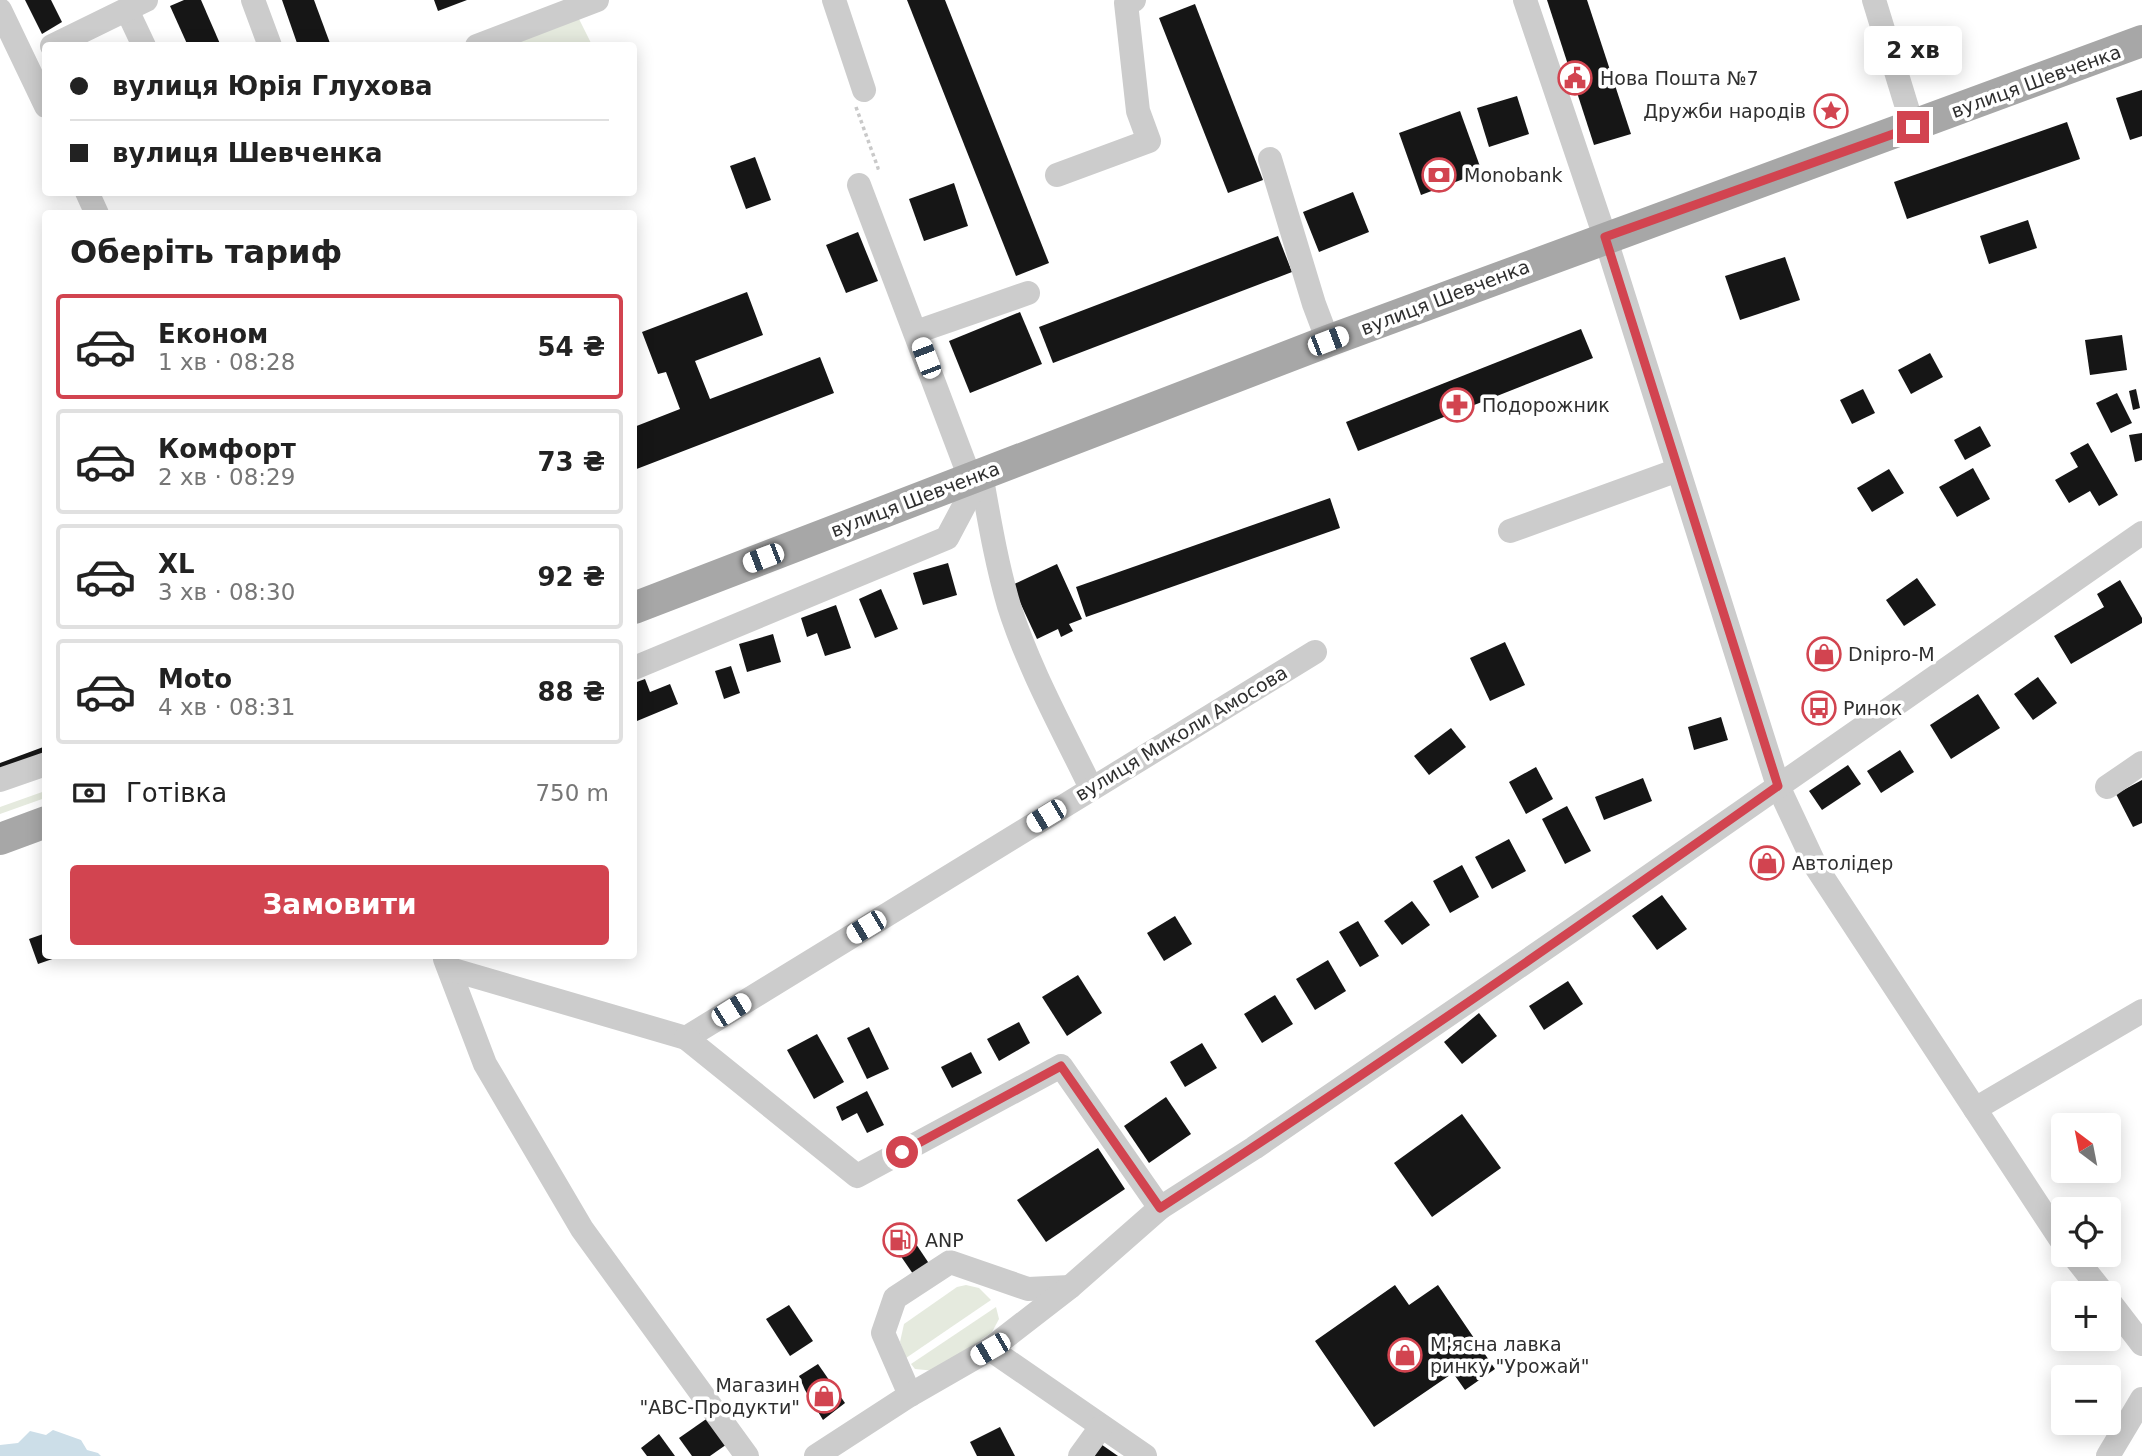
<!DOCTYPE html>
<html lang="uk">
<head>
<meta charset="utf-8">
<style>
  body { margin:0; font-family:"DejaVu Sans",sans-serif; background:#f6f6f6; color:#222; height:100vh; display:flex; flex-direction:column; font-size:26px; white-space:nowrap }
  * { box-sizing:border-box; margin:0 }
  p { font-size:23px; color:#767676 }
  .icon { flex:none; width:38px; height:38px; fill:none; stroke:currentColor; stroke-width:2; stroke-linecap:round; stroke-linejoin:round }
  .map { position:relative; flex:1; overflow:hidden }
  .panel { position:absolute; left:42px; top:210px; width:595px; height:749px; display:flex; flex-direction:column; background:#fff; border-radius:7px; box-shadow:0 4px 18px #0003 }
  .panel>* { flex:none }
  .guide { position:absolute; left:42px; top:42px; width:595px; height:154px; border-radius:7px; box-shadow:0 4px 18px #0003; display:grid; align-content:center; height:154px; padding:0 28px; background:#fff }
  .needle { width:46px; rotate:328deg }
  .controls { position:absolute; left:2051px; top:1113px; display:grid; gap:14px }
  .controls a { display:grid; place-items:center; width:70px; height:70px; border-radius:7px; background:#fff; box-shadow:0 4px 18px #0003; font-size:35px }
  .end { position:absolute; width:32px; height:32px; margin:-16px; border:9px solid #d24450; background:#fff; box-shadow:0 0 0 4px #fff }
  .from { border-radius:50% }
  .bubble { position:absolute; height:49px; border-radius:7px; background:#fff; box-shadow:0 4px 18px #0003; font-size:23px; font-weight:700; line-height:49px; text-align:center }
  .car { position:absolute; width:21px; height:42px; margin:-21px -10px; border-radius:9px; box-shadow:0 0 5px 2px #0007; background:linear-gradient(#fff 24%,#345 0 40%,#fff 0 76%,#345 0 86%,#fff 0) }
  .guide b { display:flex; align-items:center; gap:24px; height:66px; font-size:26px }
  .guide b+b { border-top:2px solid #e0e0e0 }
  .guide i { width:18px; height:18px; background:#222 }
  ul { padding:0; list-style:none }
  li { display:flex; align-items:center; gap:21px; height:105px; margin:0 14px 10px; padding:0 14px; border:4px solid #e0e0e0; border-radius:7px }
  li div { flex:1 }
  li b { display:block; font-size:26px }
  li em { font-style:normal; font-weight:700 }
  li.on { border-color:#d24450 }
  li>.icon { width:63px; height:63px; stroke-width:1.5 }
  h2 { padding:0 28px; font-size:32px; line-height:84px }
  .pay { display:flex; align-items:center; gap:18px; height:77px; padding:0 28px; font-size:26px }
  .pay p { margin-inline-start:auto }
  .button { display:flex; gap:14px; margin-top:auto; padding:14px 28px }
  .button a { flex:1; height:80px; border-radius:7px; background:#d24450; color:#fff; font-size:28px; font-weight:700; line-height:80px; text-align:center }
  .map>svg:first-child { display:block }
</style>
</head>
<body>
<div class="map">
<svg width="2142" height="1456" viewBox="0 0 2142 1456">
  <rect width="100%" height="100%" fill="#fff"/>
  <!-- green -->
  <g fill="#e5eade">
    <path d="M577,15L592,45L494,46Z"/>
    <path d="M45,791V798L0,814V807Z"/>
    <path d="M966,1285L979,1288L991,1300L906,1358L900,1342L904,1324L957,1287Z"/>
    <path d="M996,1307L999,1319L992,1332L936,1371L915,1369L911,1364Z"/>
  </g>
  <!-- water -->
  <path fill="#ccdee8" d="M53,1430L81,1440L87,1450L98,1453L101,1456H0V1445L18,1443L30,1431L46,1435Z"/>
  <!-- building -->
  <g fill="#161616">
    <path d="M25,0H51L62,22L42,34Z"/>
    <path d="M184,0H201L221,46H188L170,6Z"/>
    <path d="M282,0H314L331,46H298Z"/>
    <path d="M434,0H467L438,11Z"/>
    <path d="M907,0H945L1049,263L1016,276Z"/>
    <path d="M1547,0H1587L1631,134L1594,145Z"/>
    <path d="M1195,4L1263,180L1228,193L1159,18Z"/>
    <path d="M2142,90V136L2130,140L2116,98Z"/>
    <path d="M1517,96L1529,134L1489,147L1477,108Z"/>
    <path d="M1460,111L1482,172L1421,195L1399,133Z"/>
    <path d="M2067,122L2080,159L1907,219L1894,182Z"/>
    <path d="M755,157L771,200L746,209L730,166Z"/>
    <path d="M954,183L968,226L924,241L909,199Z"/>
    <path d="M1353,192L1369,232L1319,252L1303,212Z"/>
    <path d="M2028,220L2037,248L1989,264L1980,236Z"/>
    <path d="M858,232L878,281L846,293L826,245Z"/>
    <path d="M1278,236L1292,272L1053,363L1039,327Z"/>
    <path d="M1785,257L1800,300L1740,320L1725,276Z"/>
    <path d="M747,292L763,335L695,361L710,399L820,357L834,393L634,470V427L680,409L666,372L658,374L642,332Z"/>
    <path d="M1020,312L1042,364L970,393L949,341Z"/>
    <path d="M1581,329L1593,358L1358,451L1346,422Z"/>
    <path d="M2122,335L2127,370L2090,375L2085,340Z"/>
    <path d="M1930,353L1943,377L1911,394L1898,370Z"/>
    <path d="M1863,389L1875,413L1852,424L1840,400Z"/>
    <path d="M2136,389L2140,408L2133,410L2129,391Z"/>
    <path d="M2117,393L2132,423L2111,433L2096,403Z"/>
    <path d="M1980,426L1991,446L1965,460L1954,440Z"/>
    <path d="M2142,433V460L2135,462L2129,435Z"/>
    <path d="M2088,443L2118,495L2099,506L2090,491L2069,503L2055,480L2078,467L2070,453Z"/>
    <path d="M1973,468L1990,499L1957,517L1939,487Z"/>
    <path d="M1889,469L1904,493L1872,512L1857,488Z"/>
    <path d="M1330,498L1340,528L1086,617L1076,587Z"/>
    <path d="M948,563L957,595L923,605L913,573Z"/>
    <path d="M1057,564L1082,619L1069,624L1073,631L1061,637L1058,629L1037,639L1012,585Z"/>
    <path d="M1917,578L1936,605L1904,626L1886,600Z"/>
    <path d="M2120,580L2142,618V623L2071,664L2054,636L2104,607L2097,594Z"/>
    <path d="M881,589L898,629L875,638L859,599Z"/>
    <path d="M836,605L851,648L825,656L817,633L807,637L801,618Z"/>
    <path d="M773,634L781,662L747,672L739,644Z"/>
    <path d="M1505,642L1525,685L1490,701L1470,658Z"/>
    <path d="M731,666L740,693L724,699L715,671Z"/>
    <path d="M2038,677L2057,703L2033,720L2014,694Z"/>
    <path d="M645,679L650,692L670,684L678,704L637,721L634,714V683Z"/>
    <path d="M1978,694L2000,728L1951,759L1930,725Z"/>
    <path d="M1721,717L1728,740L1694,750L1688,727Z"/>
    <path d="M1451,728L1466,747L1429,775L1414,756Z"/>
    <path d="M46,746V774L0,778V763Z"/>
    <path d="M1900,750L1914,772L1881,793L1867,771Z"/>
    <path d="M1848,765L1861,784L1822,810L1809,791Z"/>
    <path d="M1536,767L1553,799L1526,814L1509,782Z"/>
    <path d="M1643,778L1652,801L1604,820L1595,797Z"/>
    <path d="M2142,780V823L2133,827L2116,794Z"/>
    <path d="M1567,806L1591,851L1565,864L1542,819Z"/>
    <path d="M1509,839L1526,871L1492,889L1475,857Z"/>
    <path d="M1462,865L1479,897L1450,913L1433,881Z"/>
    <path d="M1662,895L1687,929L1657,950L1632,916Z"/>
    <path d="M1412,901L1430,925L1402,945L1384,921Z"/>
    <path d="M1175,916L1192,944L1164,961L1147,933Z"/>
    <path d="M1358,921L1379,956L1360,967L1339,932Z"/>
    <path d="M46,933V956H61L38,964L29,939Z"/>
    <path d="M1328,960L1346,991L1315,1010L1296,979Z"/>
    <path d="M1078,975L1102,1013L1067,1036L1042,997Z"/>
    <path d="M1568,981L1583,1004L1544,1030L1529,1006Z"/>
    <path d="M1275,995L1293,1024L1262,1043L1244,1014Z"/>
    <path d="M1479,1013L1497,1036L1462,1064L1444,1042Z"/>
    <path d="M1019,1022L1030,1043L999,1061L987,1039Z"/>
    <path d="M869,1027L889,1069L867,1079L847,1038Z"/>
    <path d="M817,1034L844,1082L814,1099L787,1050Z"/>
    <path d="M1202,1043L1217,1068L1185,1087L1170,1062Z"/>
    <path d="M971,1052L982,1073L952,1088L941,1067Z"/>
    <path d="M867,1091L884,1125L867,1133L857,1113L842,1121L836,1107Z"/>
    <path d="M1166,1097L1191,1134L1149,1163L1124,1126Z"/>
    <path d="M1462,1114L1501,1168L1432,1217L1394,1163Z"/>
    <path d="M1098,1148L1125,1189L1046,1242L1017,1200Z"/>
    <path d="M916,1244L938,1277L922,1287L900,1255Z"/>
    <path d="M1395,1285L1409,1305L1438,1285L1495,1369L1465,1390L1453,1373L1374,1427L1315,1341Z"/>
    <path d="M789,1305L813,1341L790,1356L766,1319Z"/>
    <path d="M818,1364L845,1403L823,1420L805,1390L799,1376Z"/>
    <path d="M712,1415L730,1442L710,1456H692L679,1438Z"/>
    <path d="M1000,1427L1015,1456H977L970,1442Z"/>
    <path d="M659,1434L675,1456H647L641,1448Z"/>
    <path d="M1095,1440L1118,1456H1084Z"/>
  </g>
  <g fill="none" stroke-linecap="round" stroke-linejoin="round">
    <!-- path -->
    <path stroke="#c9c9c9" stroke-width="3.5" stroke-dasharray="3.5 3.5" stroke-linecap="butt" d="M856,107L878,168L873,169"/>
    <!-- minor -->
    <g stroke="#ccc" stroke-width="24">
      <path d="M253,0L270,46"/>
      <path d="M834,0L864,90"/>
      <path d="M1525,0L1605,237L1778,786L1816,867L2063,1243"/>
      <path d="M1874,0L1913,127"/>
      <path d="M0,10L46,106"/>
      <path d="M127,10L144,46"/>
      <path d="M52,46L146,0"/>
      <path d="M477,46L597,0"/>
      <path d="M1270,159L1314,304L1328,341"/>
      <path d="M1057,175L1149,141L1138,111L1126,3L1134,0"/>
      <path d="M859,185L970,478"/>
      <path d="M87,192L97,214"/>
      <path d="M916,332L1028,293"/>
      <path d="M981,474C989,518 996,562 1009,606C1029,669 1062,728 1091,788"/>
      <path d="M1510,531L1678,470"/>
      <path d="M634,668L947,538L981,474"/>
      <path d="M0,780L46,764"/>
      <path d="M2107,787L2142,763"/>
      <path d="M445,959L485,1064L582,1229L747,1456"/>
      <path d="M450,969L686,1038L1315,652"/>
      <path d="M686,1038L857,1176L1061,1066L1160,1208"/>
      <path d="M1975,1109L2142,1011"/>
      <path d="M2073,1255L2103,1293"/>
      <path d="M2109,1301L2142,1344"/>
      <path d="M990,1349L1145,1456"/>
      <path d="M910,1395L883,1333L895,1298L950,1262L1028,1289L1070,1287"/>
      <path d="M816,1456L910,1395L990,1349L1070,1287L1160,1208L1254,1148L1569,932L2142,533"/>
      <path d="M1080,1456L1101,1427"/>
      <path d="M2108,1456L2142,1399"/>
    </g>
    <!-- major -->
    <g stroke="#a7a7a7" stroke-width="32">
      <path d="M634,608L1328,341L2142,41"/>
      <path d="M0,839L46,822"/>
    </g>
  </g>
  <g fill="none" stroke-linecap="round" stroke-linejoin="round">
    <!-- route -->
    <path stroke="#d24450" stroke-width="9" d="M902,1152L1061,1066L1160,1208C1369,1073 1574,930 1778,786L1605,237L1913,127"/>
  </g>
  <!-- icons -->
  <defs>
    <symbol id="civic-ring" viewBox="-11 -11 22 22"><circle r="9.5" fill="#fff" stroke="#d24450" stroke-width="1.5"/><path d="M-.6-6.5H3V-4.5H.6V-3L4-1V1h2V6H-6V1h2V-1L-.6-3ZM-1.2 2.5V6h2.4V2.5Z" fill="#d24450"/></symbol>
    <symbol id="sight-ring" viewBox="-11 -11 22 22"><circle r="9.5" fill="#fff" stroke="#d24450" stroke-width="1.5"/><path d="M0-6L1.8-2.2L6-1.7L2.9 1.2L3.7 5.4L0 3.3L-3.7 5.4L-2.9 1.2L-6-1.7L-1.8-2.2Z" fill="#d24450"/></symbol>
    <symbol id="bank-ring" viewBox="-11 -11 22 22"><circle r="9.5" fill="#fff" stroke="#d24450" stroke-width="1.5"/><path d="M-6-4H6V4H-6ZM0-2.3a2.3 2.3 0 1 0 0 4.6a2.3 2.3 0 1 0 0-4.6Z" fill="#d24450"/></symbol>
    <symbol id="pharmacy-ring" viewBox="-11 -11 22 22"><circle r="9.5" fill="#fff" stroke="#d24450" stroke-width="1.5"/><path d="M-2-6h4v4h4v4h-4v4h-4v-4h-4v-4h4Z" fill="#d24450"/></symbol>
    <symbol id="shop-ring" viewBox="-11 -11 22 22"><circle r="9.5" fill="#fff" stroke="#d24450" stroke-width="1.5"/><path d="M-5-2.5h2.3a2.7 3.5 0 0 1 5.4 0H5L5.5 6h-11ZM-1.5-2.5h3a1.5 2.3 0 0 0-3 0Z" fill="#d24450"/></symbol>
    <symbol id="bus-ring" viewBox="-11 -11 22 22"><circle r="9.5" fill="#fff" stroke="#d24450" stroke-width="1.5"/><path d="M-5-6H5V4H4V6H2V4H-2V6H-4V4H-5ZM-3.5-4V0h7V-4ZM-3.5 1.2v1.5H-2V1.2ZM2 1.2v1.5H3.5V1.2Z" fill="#d24450"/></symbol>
    <symbol id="fuel-ring" viewBox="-11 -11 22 22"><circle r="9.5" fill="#fff" stroke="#d24450" stroke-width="1.5"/><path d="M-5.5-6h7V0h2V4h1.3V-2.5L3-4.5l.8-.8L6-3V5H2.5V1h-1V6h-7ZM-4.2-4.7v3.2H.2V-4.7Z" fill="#d24450"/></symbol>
  </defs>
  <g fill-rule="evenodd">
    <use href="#civic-ring" x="1556" y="59" width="38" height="38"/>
    <use href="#sight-ring" x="1812" y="92" width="38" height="38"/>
    <use href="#bank-ring" x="1420" y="156" width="38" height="38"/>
    <use href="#pharmacy-ring" x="1438" y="386" width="38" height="38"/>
    <use href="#shop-ring" x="1805" y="635" width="38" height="38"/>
    <use href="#bus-ring" x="1800" y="689" width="38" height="38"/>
    <use href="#shop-ring" x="1748" y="844" width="38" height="38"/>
    <use href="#fuel-ring" x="881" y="1221" width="38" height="38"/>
    <use href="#shop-ring" x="1386" y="1336" width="38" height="38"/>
    <use href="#shop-ring" x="805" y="1377" width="38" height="38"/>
  </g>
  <g text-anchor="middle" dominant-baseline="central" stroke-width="7" stroke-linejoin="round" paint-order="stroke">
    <!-- poi labels -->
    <g font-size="19" fill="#2f2f2f" stroke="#fff" text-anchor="start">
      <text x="1600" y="78">Нова Пошта №7</text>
      <text x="1806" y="111" text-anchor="end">Дружби народів</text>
      <text x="1464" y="175">Monobank</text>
      <text x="1482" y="405">Подорожник</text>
      <text x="1848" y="654">Dnipro-M</text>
      <text x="1843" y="708">Ринок</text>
      <text x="1792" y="863">Автолідер</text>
      <text x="925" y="1240">ANP</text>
      <text x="1430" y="1344">М'ясна лавка<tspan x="1430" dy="22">ринку "Урожай"</tspan></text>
      <text x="800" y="1385" text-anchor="end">Магазин<tspan x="800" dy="22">"ABC-Продукти"</tspan></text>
    </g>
    <!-- street labels -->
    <g font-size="19" fill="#2f2f2f" stroke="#fff">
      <text transform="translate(2036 81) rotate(-20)">вулиця Шевченка</text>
      <text transform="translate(1445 297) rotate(-21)">вулиця Шевченка</text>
      <text transform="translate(915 499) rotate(-21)">вулиця Шевченка</text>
      <text transform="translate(1181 733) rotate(-31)">вулиця Миколи Амосова</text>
    </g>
  </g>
</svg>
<div class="controls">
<a><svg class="needle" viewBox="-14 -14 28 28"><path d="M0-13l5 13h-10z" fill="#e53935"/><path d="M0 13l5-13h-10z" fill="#767676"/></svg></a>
<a><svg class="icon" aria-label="locate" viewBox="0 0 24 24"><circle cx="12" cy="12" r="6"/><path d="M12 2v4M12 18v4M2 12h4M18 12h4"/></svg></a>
<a>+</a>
<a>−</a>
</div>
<i class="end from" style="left:902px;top:1152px"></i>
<i class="end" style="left:1913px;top:127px"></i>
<div class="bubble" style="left:1864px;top:26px;width:98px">2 хв</div>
<i class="car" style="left:1328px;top:341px;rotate:69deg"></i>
<i class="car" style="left:926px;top:358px;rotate:339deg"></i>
<i class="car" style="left:763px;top:558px;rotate:249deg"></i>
<i class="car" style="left:1046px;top:816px;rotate:239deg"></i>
<i class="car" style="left:866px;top:927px;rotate:239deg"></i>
<i class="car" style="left:731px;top:1010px;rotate:58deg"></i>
<i class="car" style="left:990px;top:1349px;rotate:240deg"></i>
<div class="guide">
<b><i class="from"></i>вулиця Юрія Глухова</b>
<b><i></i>вулиця Шевченка</b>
</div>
<section class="panel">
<h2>Оберіть тариф</h2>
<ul>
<li class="on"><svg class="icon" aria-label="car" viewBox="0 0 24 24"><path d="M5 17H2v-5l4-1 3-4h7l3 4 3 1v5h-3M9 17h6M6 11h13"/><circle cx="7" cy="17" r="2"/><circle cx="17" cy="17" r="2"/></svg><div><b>Економ</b><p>1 хв · 08:28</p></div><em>54 ₴</em></li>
<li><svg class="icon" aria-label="car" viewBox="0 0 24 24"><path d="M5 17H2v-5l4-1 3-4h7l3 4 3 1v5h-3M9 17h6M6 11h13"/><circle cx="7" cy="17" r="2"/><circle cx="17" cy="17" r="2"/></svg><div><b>Комфорт</b><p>2 хв · 08:29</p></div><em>73 ₴</em></li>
<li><svg class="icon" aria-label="car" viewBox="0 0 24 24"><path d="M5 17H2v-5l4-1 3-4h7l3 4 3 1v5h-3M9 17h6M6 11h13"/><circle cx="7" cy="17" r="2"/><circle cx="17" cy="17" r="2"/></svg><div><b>XL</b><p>3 хв · 08:30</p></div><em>92 ₴</em></li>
<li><svg class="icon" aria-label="car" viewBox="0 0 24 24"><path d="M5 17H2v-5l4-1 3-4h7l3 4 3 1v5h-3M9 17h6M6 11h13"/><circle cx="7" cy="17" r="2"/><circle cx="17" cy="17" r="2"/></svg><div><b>Moto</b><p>4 хв · 08:31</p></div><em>88 ₴</em></li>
</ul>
<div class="pay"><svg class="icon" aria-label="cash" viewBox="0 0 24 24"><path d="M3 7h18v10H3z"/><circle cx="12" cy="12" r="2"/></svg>Готівка<p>750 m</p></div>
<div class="button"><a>Замовити</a></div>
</section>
</div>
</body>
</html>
